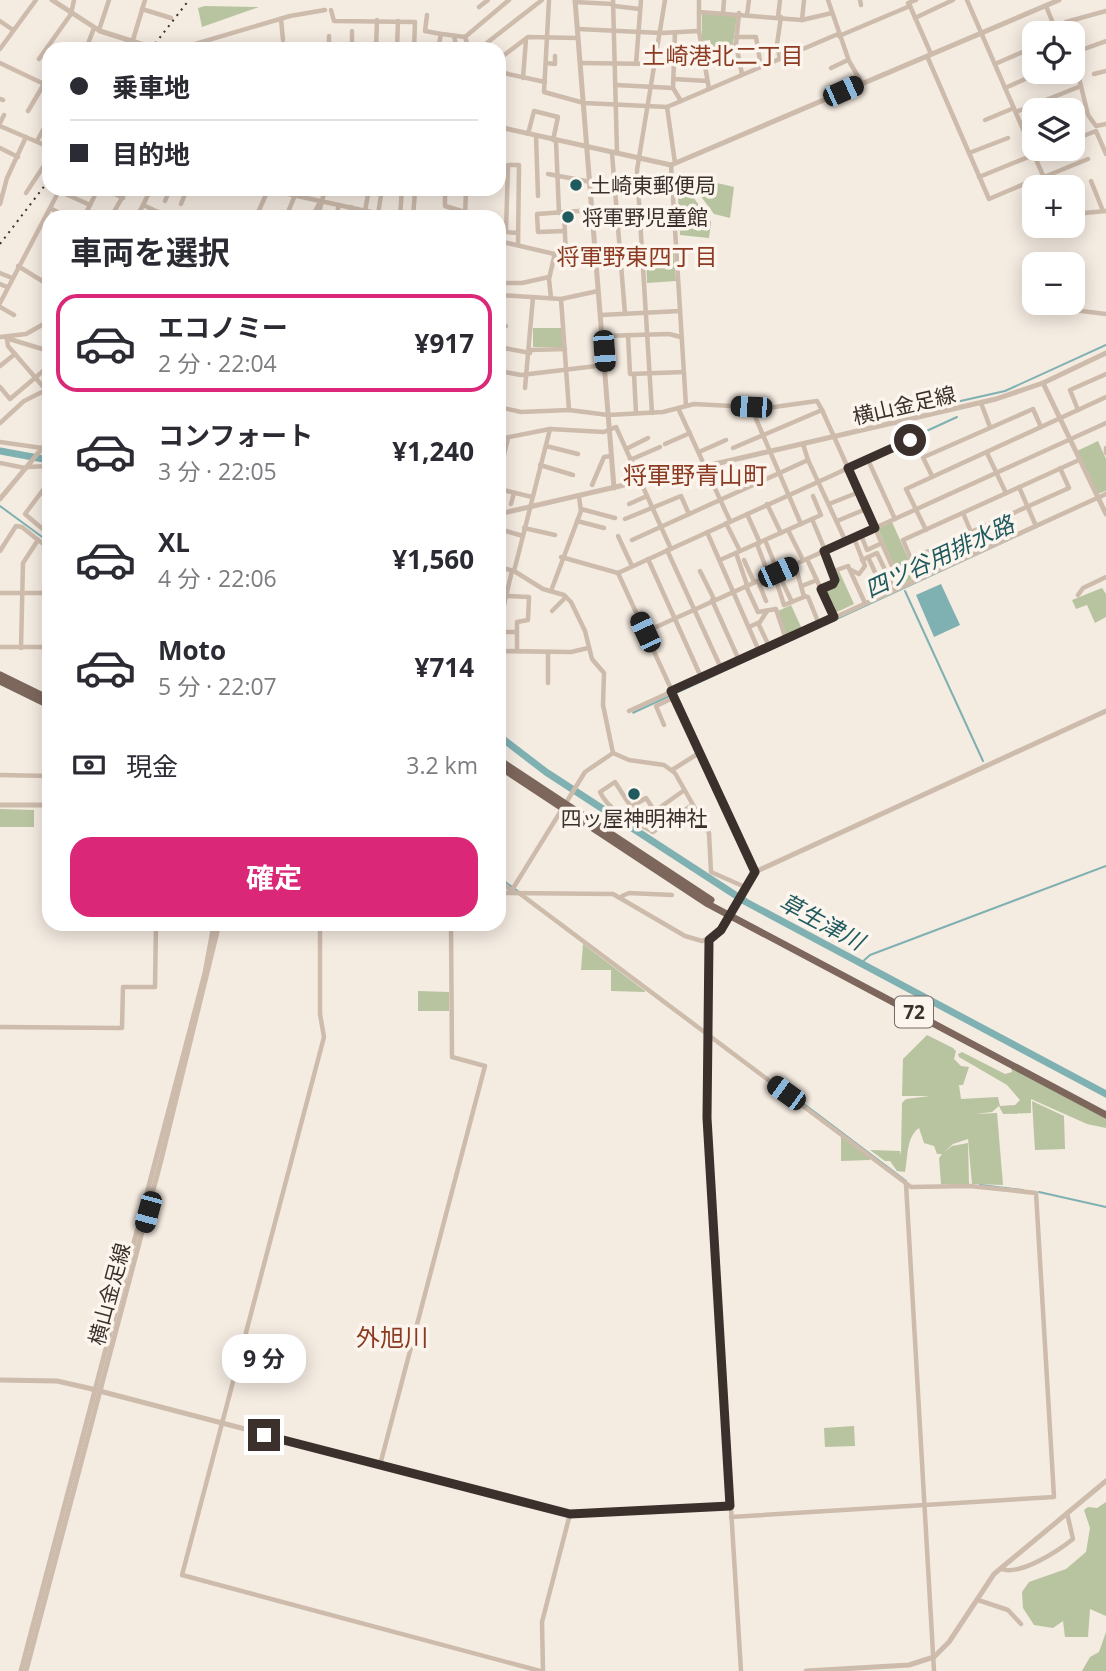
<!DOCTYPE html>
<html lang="ja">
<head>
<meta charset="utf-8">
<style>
  body { margin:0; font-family:"Open Sans","Noto Sans JP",sans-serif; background:#f7f7f7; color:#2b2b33; height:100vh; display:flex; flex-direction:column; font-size:26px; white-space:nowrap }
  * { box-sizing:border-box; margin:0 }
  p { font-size:23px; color:#7c7c81 }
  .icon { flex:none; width:38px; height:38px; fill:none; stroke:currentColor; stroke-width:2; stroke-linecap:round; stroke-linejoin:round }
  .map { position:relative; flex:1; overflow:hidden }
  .panel { position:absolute; left:42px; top:210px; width:464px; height:721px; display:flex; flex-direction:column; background:#fff; border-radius:21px; box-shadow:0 4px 18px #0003 }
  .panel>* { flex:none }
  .top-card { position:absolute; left:42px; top:42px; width:464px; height:154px; border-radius:21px; box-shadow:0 4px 18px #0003; display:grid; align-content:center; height:154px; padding:0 28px; background:#fff }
  .controls { position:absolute; left:1022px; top:21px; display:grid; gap:14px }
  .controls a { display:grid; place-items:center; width:63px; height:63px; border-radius:14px; background:#fff; box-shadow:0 4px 18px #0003; font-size:35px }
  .end { position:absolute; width:32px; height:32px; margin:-16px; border:9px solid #3b302b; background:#fff; box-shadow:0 0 0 4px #fff }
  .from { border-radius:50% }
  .bubble { position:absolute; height:49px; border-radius:21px; background:#fff; box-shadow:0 4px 18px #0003; font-size:23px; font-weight:700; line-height:49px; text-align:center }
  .car { position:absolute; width:21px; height:42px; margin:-21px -10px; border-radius:9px; box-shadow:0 0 5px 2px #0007; background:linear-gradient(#222 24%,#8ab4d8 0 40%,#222 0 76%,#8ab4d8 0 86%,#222 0) }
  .top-card b { display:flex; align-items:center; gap:24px; height:66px; font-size:26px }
  .top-card b+b { border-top:2px solid #e1e1e2 }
  .top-card i { width:18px; height:18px; background:#2b2b33 }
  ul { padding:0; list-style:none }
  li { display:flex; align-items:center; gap:21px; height:98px; margin:0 14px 10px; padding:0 14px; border:4px solid transparent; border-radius:21px }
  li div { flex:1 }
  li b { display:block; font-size:26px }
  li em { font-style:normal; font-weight:700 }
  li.current { border-color:#db2777 }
  li>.icon { width:63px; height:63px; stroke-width:1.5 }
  h2 { padding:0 28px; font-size:32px; line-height:84px }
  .pay { display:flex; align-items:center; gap:18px; height:77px; padding:0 28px; font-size:26px }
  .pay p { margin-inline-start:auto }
  .action { display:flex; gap:14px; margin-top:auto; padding:14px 28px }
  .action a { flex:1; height:80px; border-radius:21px; background:#db2777; color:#fff; font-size:28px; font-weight:700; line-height:80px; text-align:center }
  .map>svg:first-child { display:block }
</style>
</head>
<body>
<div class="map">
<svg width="1106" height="1671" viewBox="0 0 1106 1671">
  <rect width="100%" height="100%" fill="#f4ebe1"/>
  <!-- green -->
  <g fill="#b8c4a0">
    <path d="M205,6L259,7L202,27L198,8Z"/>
    <path d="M702,14L737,16L733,44L712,47L710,40L702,41Z"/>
    <path d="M717,183L734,187L730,218L714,214L700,195L703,188Z"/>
    <path d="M691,194L711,222L709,238L680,235L678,198Z"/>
    <path d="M674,253L676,281L647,283L646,254Z"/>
    <path d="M533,328H562L563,347H533Z"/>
    <path d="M1098,441L1106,459V491L1097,494L1077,451Z"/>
    <path d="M892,522L909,560L905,562L912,580L902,584L878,529Z"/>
    <path d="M839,571L854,604L835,613L825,590L834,586V573Z"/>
    <path d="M1102,588L1106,594V617L1095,623L1087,605L1076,609L1072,600Z"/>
    <path d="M791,605L802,629L787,636L778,611Z"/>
    <path d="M0,809L34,810V827H0Z"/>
    <path d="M583,944L645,991V992L611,991V970H581Z"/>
    <path d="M418,991L449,992V1011H418Z"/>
    <path d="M927,1035L953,1048L956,1051L954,1059L961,1066L969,1067L963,1085H959L961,1099L998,1097L1000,1106L1015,1105L1020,1100L1007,1085L959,1057L958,1054L962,1052L1005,1074L1012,1072L1011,1067L1106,1118V1128L1087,1124L1031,1099V1113L1003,1114L999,1106L992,1112L975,1114L997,1113L1003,1185L972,1184L968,1139L953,1144L944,1152L952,1146L968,1143L969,1184H941L939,1158L942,1154H937L934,1146L924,1143L919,1128C906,1137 908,1158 905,1172L897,1171L890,1161H885L870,1150L900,1151L901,1155L902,1103L906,1099L930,1096H902L903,1059Z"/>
    <path d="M1032,1101L1064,1116L1065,1149L1035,1150Z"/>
    <path d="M841,1136L871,1157L870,1160L841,1161Z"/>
    <path d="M854,1426L855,1446L825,1447L824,1428Z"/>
    <path d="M1106,1502V1616L1090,1609L1088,1637H1065L1063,1621L1053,1628L1034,1625L1023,1608L1022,1592L1029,1582L1066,1569L1086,1552L1090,1528L1084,1510L1088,1507L1097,1508Z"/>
    <path d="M1106,1632V1671H1082L1090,1657L1099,1652Z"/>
  </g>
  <!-- water -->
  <g fill="#7fb0b2">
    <path d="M1106,496L633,714L632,712Z"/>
    <path d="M941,584L960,625L934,637L916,595Z"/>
  </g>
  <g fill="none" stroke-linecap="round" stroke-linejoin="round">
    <!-- stream -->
    <g stroke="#7fb0b2" stroke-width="2">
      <path d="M956,402L1005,391L1106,345"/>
      <path d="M920,434L957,417"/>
      <path d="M0,506L49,542"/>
      <path d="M905,591L983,761"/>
      <path d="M504,881L519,892"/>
      <path d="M860,964L870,955L1106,866"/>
      <path d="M796,1098L906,1181"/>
      <path d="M980,1185L1023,1190"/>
      <path d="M1039,1192L1106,1207"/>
    </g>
    <!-- river -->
    <g stroke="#7fb0b2" stroke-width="7">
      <path d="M0,451L49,460"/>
      <path d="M499,736L546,772L746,902L1106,1094"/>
    </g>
    <!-- minor -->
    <g stroke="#cdbbac" stroke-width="4.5">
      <path d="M549,0L544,92L584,103L667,107L838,34"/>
      <path d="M613,0L617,153"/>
      <path d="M699,0V31L709,89"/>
      <path d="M828,0L849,61L862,83"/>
      <path d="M860,0L861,5"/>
      <path d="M967,0L1048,187"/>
      <path d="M575,2L613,4"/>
      <path d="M614,6L640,9"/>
      <path d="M910,6L908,3L916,0"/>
      <path d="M1046,6L1057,33"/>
      <path d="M479,7L488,0"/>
      <path d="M142,9L171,18"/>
      <path d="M331,10L334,21L415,22L414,49"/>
      <path d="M699,12L802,20L832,13"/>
      <path d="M723,13L724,0"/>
      <path d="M739,13L736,44L742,74"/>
      <path d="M427,15L425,31L441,34L438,49"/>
      <path d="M747,15L749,0"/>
      <path d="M778,17L780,0"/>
      <path d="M915,18L953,0"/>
      <path d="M281,19L283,40"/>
      <path d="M802,20L804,0"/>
      <path d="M0,21L13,30"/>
      <path d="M1066,22L1106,11"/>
      <path d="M578,29L661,33L699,31"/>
      <path d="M99,30L109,0"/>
      <path d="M675,32L673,88L681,101"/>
      <path d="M442,34L465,37"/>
      <path d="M454,36L457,49"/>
      <path d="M839,36L910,6L931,54"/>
      <path d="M736,37H756L761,67"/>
      <path d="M132,43L145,0"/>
      <path d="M0,49L36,0"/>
      <path d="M86,49L94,28"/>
      <path d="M178,49L290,16L325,10"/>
      <path d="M291,49V44"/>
      <path d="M300,49V47"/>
      <path d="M329,49V36"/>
      <path d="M352,49V31"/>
      <path d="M376,49L377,20"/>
      <path d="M397,49L398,21"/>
      <path d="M469,49L465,37L509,0"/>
      <path d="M479,49L542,0"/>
      <path d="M702,50L736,45"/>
      <path d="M1073,53L1088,115L1096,126L1106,124"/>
      <path d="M1073,53L1106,41"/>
      <path d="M927,56L989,199L1043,176"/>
      <path d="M39,59L71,14L74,0"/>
      <path d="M499,59L528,37L578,38"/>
      <path d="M780,59L777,44L781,17"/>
      <path d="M0,63L44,84L28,111"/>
      <path d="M546,63L555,64V56"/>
      <path d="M580,63L655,64"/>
      <path d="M636,64L641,0"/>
      <path d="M995,64L1034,47"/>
      <path d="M831,68L848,60"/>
      <path d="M499,72L545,82"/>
      <path d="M1094,74L1106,71"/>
      <path d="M523,78L526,39"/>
      <path d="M674,79L707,81"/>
      <path d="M616,85L673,88"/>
      <path d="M1005,88L1041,72"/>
      <path d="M0,99L3,100"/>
      <path d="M667,107L675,163"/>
      <path d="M1016,112L1081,86"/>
      <path d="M985,120L1014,108"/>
      <path d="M0,123L4,115"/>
      <path d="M0,126L49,147"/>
      <path d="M528,134L534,111L558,117L553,140"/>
      <path d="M536,136L538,196"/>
      <path d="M1073,140L1096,131L1106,154"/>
      <path d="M37,141L49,119"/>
      <path d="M556,141L559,213"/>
      <path d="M0,148L18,157"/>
      <path d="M612,153L625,314"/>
      <path d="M969,153L1008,138"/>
      <path d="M671,165L686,406"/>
      <path d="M548,174L591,182"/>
      <path d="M979,177L1048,149"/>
      <path d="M1044,177L1088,159"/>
      <path d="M1091,181L1103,211"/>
      <path d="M105,189L123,198"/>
      <path d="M265,189L394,217"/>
      <path d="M445,189V206L465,212"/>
      <path d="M59,191L90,205"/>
      <path d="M26,193L49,158"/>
      <path d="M165,201L170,189"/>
      <path d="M0,204L7,178L26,137"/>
      <path d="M181,204L187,189"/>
      <path d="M143,205L169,217"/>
      <path d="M50,208L67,217"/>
      <path d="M641,208L674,213"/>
      <path d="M365,211L369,189"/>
      <path d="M564,212L566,256"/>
      <path d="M378,214L382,189"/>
      <path d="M1073,214L1106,211"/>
      <path d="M84,217L98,189"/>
      <path d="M111,217L127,189"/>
      <path d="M137,217L151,189"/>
      <path d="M256,217L268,190"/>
      <path d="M286,217L295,195"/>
      <path d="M312,217L320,202"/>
      <path d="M318,217L325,189"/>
      <path d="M336,217L339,205"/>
      <path d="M348,217L351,207"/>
      <path d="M400,217L402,189"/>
      <path d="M413,217L415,191L431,193"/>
      <path d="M465,217L466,189"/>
      <path d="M594,219H641"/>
      <path d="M42,225L49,230"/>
      <path d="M564,231L538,232L537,214L593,210"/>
      <path d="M499,241L597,264"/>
      <path d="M518,245L519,165H508L506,232L518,233"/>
      <path d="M597,254L676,251"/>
      <path d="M18,266L47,284L49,282"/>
      <path d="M0,273L12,278"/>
      <path d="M499,283H522L549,277"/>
      <path d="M0,284L7,287"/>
      <path d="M1034,292L1032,296L1034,298"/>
      <path d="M499,295L561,299L598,291"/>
      <path d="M499,295L503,242"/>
      <path d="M551,298L549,279L555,253"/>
      <path d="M561,299L569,410"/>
      <path d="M0,303L60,189"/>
      <path d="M1043,303L1057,308L1106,314"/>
      <path d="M0,307L14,315"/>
      <path d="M601,315L680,311"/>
      <path d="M499,325L506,326"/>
      <path d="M628,335L630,374L684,372"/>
      <path d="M603,336L669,334L681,337"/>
      <path d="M0,337L26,334L49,321"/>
      <path d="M6,338L49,351"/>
      <path d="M7,339L8,346L46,390L49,388"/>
      <path d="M499,347L530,353"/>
      <path d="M531,350L565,349"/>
      <path d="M0,366L15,354"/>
      <path d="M499,371L521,375L605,365"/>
      <path d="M634,374L636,413"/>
      <path d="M0,387L10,399L49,366"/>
      <path d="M525,388L533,297"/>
      <path d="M981,403L990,427"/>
      <path d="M499,407L521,412L569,410L608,415L663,412L694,404L767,408L817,401L822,410"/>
      <path d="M751,407L801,524"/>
      <path d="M678,408L730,521"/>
      <path d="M1078,410L1070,390L1106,374"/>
      <path d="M652,413L637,170L665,0"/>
      <path d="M899,422L906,442"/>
      <path d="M0,423L24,401L46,390"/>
      <path d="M499,439L550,429L604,432L616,427L671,549"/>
      <path d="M0,442L42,448"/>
      <path d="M665,444L690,433"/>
      <path d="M546,446L578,454"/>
      <path d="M733,448L822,410L901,586"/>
      <path d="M1106,448V453"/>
      <path d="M626,449L648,438"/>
      <path d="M699,452L726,440"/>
      <path d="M987,453L1006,493"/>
      <path d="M924,457L1033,409L1041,427"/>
      <path d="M630,460L660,447"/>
      <path d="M808,460L846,542"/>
      <path d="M868,460L895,519"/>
      <path d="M0,463L25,468"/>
      <path d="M540,465L573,475"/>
      <path d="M27,467L49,466"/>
      <path d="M1060,468L1069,488L911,559L903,540L1079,460"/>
      <path d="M499,476L508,438"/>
      <path d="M49,482L25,514L45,531L49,526"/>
      <path d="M592,485L604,457L611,456"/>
      <path d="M1019,487L1036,526"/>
      <path d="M499,489L532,497"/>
      <path d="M511,504L514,493"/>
      <path d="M629,504L647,496"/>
      <path d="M767,504L781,533"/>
      <path d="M829,504L859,492"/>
      <path d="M581,509L615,518"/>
      <path d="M963,513L971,532"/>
      <path d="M747,514L760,543"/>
      <path d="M625,519L681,496L689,514"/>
      <path d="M812,519L825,550"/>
      <path d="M577,521L604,528"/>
      <path d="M837,521L866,509"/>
      <path d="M726,523L740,551"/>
      <path d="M524,528L555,535"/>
      <path d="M499,529L523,536L550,429"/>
      <path d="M788,530L803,560"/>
      <path d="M926,530L906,489L1106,397"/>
      <path d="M707,532L759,651"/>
      <path d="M861,535L867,550L882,543"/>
      <path d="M618,536L632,566"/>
      <path d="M38,540L49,548"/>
      <path d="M632,540L808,460L803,444"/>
      <path d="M765,540L778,572L1106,423"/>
      <path d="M757,544L769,576"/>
      <path d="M935,549L943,567"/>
      <path d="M667,550L721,668"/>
      <path d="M0,551L16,526L22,527L38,540L23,563L21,648"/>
      <path d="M736,553L747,585"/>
      <path d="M561,557L618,573L910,440L916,443L932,476"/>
      <path d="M868,557L885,594"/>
      <path d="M648,559L701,677"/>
      <path d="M807,559L834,617"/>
      <path d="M720,560L821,515L813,496"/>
      <path d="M744,560L754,582"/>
      <path d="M862,560L877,553L894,589"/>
      <path d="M499,567L514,571L543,589L564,595L571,602L585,631L592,659L604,673L603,705L613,753L629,760L664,765L675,773L709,833L711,872L745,887"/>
      <path d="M851,570L859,574L865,566L854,538"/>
      <path d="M514,571L523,536"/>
      <path d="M700,571L714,599"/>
      <path d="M831,572L848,566L865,603"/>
      <path d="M618,573L755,872"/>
      <path d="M774,574L784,605L804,597L795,564"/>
      <path d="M779,575L792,602"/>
      <path d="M499,581L502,569"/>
      <path d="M758,581L766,601"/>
      <path d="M746,586L758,612L776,609L786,639"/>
      <path d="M802,586L817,580"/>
      <path d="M821,589L833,584L835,580L824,552"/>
      <path d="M551,591L581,511L579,497"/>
      <path d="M0,593H49"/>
      <path d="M44,593L45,574L49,569"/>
      <path d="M1078,595L1083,588L1106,577"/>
      <path d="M506,596L512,571"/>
      <path d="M804,596L808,597L819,624"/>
      <path d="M712,600L739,660"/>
      <path d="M552,611L566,597"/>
      <path d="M758,623L769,646"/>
      <path d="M749,627L760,622L767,611"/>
      <path d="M499,628L506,596L529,597L528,620L517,622V651"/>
      <path d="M503,632H517"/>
      <path d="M645,632L778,572"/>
      <path d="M0,647H49"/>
      <path d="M499,651L571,652L588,648"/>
      <path d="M548,683V652"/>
      <path d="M629,711L1106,494"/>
      <path d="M664,725L656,706L675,697"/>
      <path d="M672,770L699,753"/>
      <path d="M0,775L49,776"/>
      <path d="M631,807L646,798L664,825"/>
      <path d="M655,811L683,791"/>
      <path d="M620,813L631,807L615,782L600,792C610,813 634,821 653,832L692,805"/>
      <path d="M499,880L513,892"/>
      <path d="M512,890L585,772L613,753"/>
      <path d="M499,893L613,894L685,936L702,941L714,937L729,916"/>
      <path d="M519,893L911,1187L970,1186L1036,1193L1054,1497L731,1517"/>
      <path d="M622,896L629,893L672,895"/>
      <path d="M320,924V1014L324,1037L182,1575L540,1671"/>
      <path d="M709,940L707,1118L741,1671"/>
      <path d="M0,1027L122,1028L123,987H155L156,924"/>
      <path d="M906,1184L934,1671"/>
      <path d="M380,1465L485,1066L452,1057L451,924"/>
      <path d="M1001,1569C1020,1576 1058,1551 1073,1539L1067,1513"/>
      <path d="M978,1600L1008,1610L1021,1624"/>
      <path d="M543,1671L542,1622L570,1514"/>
    </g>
    <!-- tertiary -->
    <g stroke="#cdbbac" stroke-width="5">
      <path d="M52,0L100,31L157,49"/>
      <path d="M575,0L614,488"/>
      <path d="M499,127L671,165"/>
      <path d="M671,165L1059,0"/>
      <path d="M1043,383L1106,514"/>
      <path d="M0,499L49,440"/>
      <path d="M499,514L996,399L1043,383L1106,353"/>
      <path d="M0,805H49"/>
      <path d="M731,914L755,872L1106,711"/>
      <path d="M0,1380L57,1381L88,1388L570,1514L731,1506"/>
      <path d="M21,1671L205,973L214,924"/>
      <path d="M26,1671L161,1160L219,924"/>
      <path d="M806,1671L909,1665L934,1657L949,1642L994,1574L1106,1481"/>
    </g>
    <!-- primary -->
    <g stroke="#7d675c" stroke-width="7">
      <path d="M0,675L49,699"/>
      <path d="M0,681L49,705"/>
      <path d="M499,760L711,900"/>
      <path d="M499,766L708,904L1106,1115"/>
    </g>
    <!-- rail -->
    <g stroke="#3b302b" stroke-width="2" stroke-dasharray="2 5" stroke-linecap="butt">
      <path d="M151,49L189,0"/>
      <path d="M0,244L49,180"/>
    </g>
  </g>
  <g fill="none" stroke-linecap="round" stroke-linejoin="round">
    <!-- route -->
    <path stroke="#3b302b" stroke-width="9" d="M264,1435L570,1514L730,1506L707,1118L709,940L721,930L755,872L671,691L834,617L821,589L833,584L835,580L824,551L875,528L848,468L910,440"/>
  </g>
  <!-- markers -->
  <g fill="#1f5a5e" stroke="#fbf5ee" stroke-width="2.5">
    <circle cx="576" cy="185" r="7"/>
    <circle cx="568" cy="217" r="7"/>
    <circle cx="634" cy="794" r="7"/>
  </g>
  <g text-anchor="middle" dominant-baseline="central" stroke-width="7" stroke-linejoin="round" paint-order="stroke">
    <!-- shield labels -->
    <rect fill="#fbf5ee" stroke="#756b66" stroke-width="2" x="895" y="996.5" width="38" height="31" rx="5"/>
    <g font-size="19" font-weight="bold" fill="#3b302b">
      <text x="914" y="1012">72</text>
    </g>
    <!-- poi labels -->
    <g font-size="21" fill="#3b302b" stroke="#fbf5ee" text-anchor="start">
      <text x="590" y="185">土崎東郵便局</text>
      <text x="582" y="217">将軍野児童館</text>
      <text x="634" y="818" text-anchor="middle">四ッ屋神明神社</text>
    </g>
    <!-- street labels -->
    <g font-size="21" fill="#3b302b" stroke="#fbf5ee">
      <text transform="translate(904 405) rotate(-13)">横山金足線</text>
      <text transform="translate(109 1294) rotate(-75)">横山金足線</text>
    </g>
    <!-- neighbourhood labels -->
    <g font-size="23" fill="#8c3b22" stroke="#fbf5ee">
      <text x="723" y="55">土崎港北二丁目</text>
      <text x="637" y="256">将軍野東四丁目</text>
    </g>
    <!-- water labels -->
    <g font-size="23" font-style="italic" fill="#1f5a5e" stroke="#fbf5ee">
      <text transform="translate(939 556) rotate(-25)">四ツ谷用排水路</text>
      <text transform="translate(822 921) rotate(28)">草生津川</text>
    </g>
    <!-- quarter labels -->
    <g font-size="24" fill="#8c3b22" stroke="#fbf5ee">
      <text x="695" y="474">将軍野青山町</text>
      <text x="392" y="1336">外旭川</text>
    </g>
  </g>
</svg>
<div class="controls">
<a><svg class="icon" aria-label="locate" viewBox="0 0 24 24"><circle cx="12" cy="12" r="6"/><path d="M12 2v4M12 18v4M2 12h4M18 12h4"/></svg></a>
<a><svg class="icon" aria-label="layers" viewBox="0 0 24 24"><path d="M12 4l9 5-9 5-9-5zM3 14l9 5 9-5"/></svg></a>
<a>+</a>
<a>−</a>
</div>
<i class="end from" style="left:910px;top:440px"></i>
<i class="end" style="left:264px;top:1435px"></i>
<div class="bubble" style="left:222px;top:1334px;width:84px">9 分</div>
<i class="car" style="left:843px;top:91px;rotate:66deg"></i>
<i class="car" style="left:604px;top:351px;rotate:176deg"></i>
<i class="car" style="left:751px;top:407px;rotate:273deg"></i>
<i class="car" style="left:778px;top:572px;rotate:66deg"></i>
<i class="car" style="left:645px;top:632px;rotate:335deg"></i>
<i class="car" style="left:786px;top:1093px;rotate:306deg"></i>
<i class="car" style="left:148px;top:1212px;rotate:195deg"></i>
<div class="top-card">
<b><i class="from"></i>乗車地</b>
<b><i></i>目的地</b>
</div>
<section class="panel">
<h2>車両を選択</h2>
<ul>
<li class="current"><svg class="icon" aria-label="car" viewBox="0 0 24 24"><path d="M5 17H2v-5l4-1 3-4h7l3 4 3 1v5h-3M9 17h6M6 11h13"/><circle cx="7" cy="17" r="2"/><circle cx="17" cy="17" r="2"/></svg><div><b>エコノミー</b><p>2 分 · 22:04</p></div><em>¥917</em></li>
<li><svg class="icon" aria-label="car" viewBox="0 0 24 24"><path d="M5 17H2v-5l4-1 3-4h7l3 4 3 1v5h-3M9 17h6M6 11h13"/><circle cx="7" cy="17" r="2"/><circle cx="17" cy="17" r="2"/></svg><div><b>コンフォート</b><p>3 分 · 22:05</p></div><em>¥1,240</em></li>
<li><svg class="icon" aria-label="car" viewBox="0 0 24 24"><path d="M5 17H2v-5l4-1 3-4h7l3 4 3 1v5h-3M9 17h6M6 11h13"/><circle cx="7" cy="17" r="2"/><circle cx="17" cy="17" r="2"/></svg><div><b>XL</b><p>4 分 · 22:06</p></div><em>¥1,560</em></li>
<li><svg class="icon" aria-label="car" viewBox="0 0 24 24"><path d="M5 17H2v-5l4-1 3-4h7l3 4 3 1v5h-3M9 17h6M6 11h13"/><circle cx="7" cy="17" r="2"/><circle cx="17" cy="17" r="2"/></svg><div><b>Moto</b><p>5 分 · 22:07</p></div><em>¥714</em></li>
</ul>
<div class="pay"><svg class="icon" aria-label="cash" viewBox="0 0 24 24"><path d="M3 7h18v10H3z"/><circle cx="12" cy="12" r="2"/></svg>現金<p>3.2 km</p></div>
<div class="action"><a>確定</a></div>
</section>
</div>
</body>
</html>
